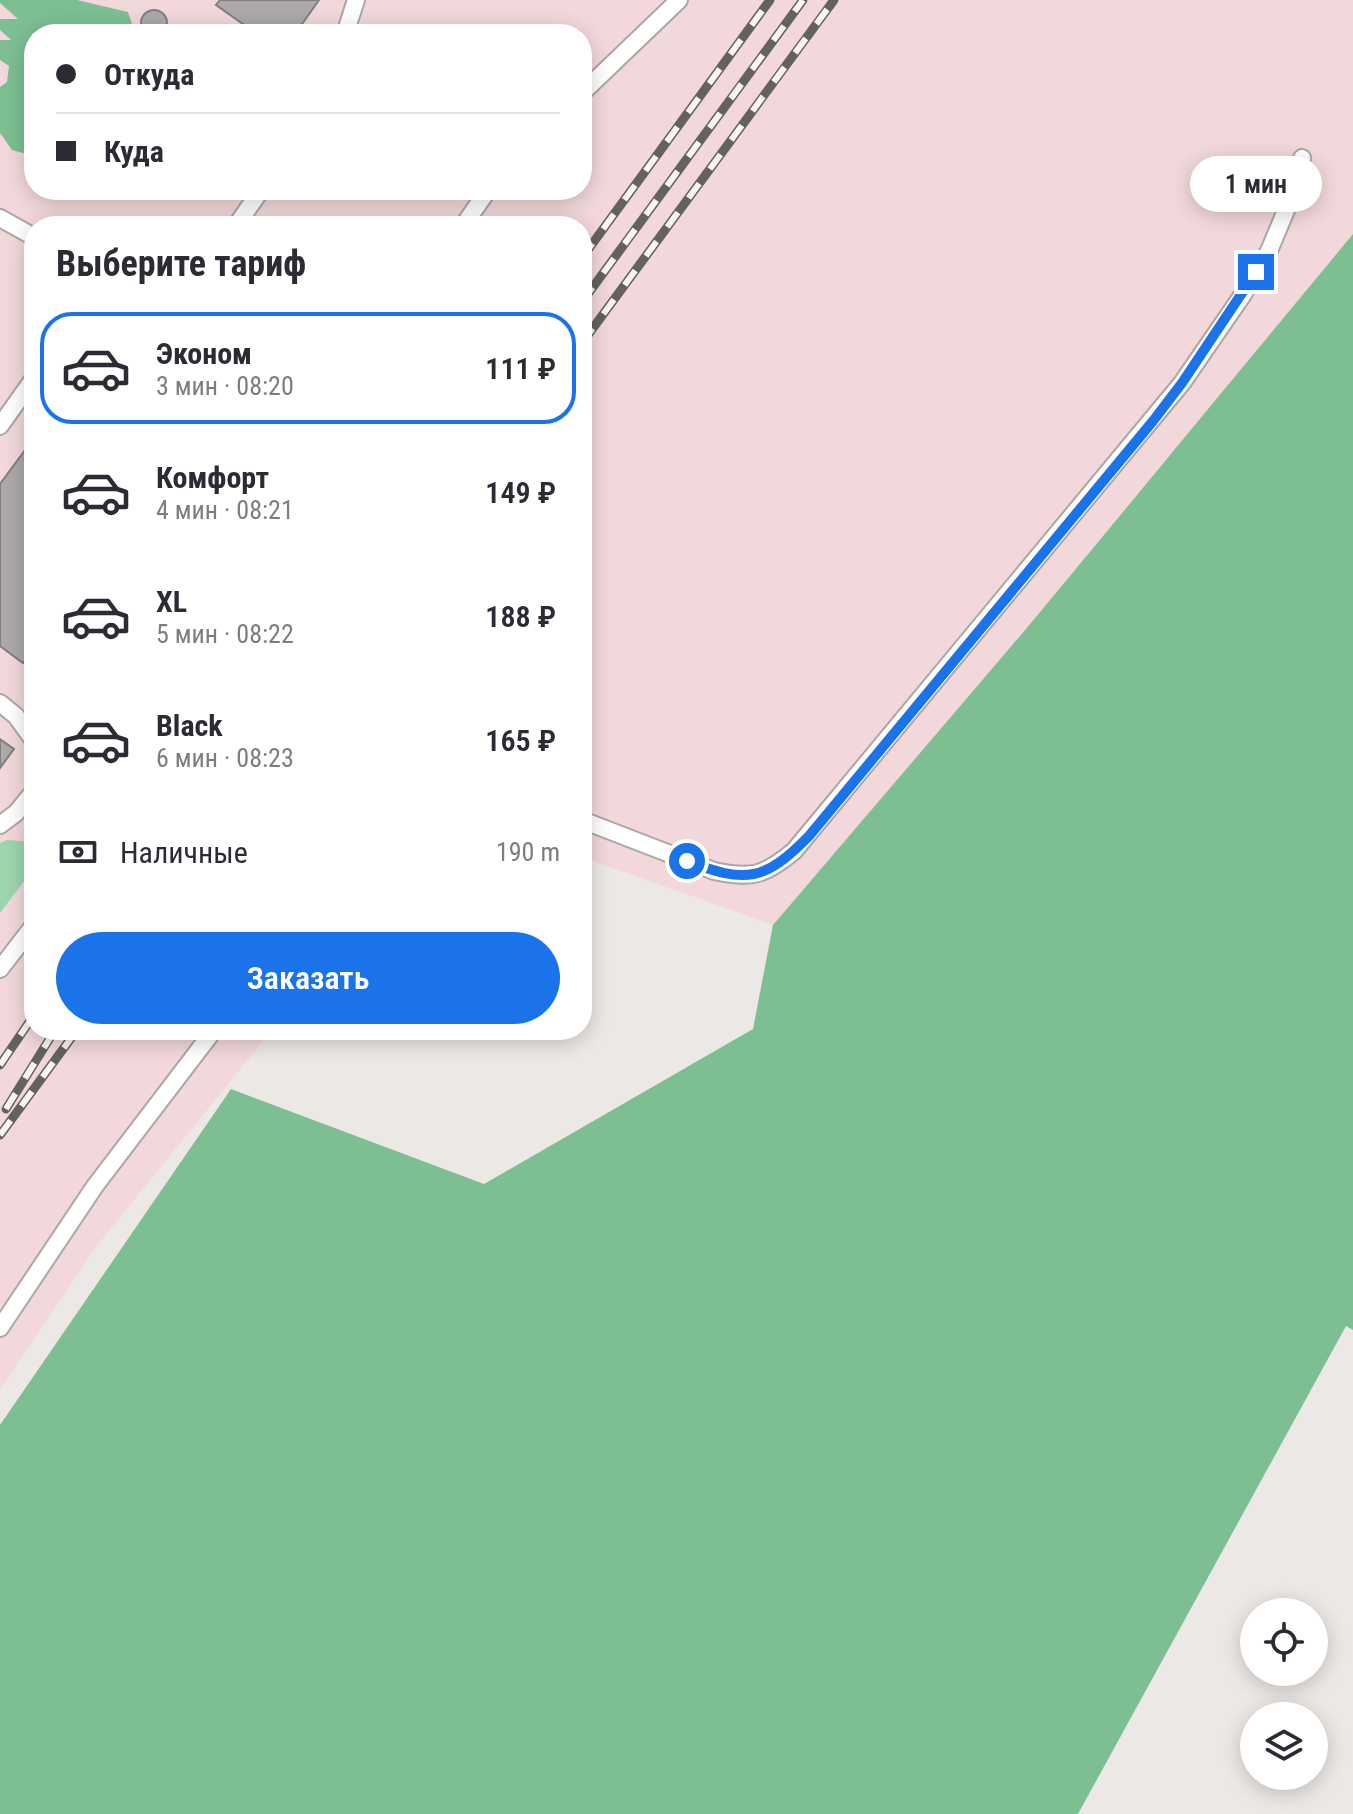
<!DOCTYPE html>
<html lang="ru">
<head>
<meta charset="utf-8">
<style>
  body { margin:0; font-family:"Roboto Condensed",sans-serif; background:#f2f2f3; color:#2b2b33; height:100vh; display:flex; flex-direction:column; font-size:30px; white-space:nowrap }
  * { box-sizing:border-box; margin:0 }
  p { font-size:26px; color:#7c7c81 }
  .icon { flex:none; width:44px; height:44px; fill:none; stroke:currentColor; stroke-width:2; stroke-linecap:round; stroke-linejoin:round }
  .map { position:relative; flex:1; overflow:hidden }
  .drawer { position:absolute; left:24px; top:216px; width:568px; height:824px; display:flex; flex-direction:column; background:#fff; border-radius:32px; box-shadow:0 4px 20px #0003 }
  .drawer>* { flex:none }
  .guide { position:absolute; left:24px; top:24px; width:568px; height:176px; border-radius:32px; box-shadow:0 4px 20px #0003; display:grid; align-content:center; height:176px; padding:0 32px; background:#fff }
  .fabs { position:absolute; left:1240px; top:1598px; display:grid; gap:16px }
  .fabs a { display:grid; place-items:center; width:88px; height:88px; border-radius:50%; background:#fff; box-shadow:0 4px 20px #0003; font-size:40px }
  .end { position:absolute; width:36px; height:36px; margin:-18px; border:10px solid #1a73e8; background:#fff; box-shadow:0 0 0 4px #fff }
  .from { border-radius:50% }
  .bubble { position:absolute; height:56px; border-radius:28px; background:#fff; box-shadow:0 4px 20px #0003; font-size:26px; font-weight:600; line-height:56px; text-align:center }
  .guide b { display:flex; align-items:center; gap:28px; height:76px; font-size:30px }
  .guide b+b { border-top:2px solid #e1e1e2 }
  .guide i { width:20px; height:20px; background:#2b2b33 }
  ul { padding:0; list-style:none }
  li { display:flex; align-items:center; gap:24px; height:112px; margin:0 16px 12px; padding:0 16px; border:4px solid transparent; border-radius:32px }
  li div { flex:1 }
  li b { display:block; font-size:30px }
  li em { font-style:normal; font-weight:600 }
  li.on { border-color:#1a73e8 }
  li>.icon { width:72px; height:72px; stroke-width:1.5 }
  h2 { padding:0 32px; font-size:36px; line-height:96px }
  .pay { display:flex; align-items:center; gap:20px; height:88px; padding:0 32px; font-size:30px }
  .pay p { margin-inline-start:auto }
  .action { display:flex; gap:16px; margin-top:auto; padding:16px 32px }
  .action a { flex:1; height:92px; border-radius:48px; background:#1a73e8; color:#fff; font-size:32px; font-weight:600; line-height:92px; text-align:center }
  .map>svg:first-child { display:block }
</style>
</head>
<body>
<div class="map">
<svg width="1353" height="1814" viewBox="0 0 1353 1814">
  <rect width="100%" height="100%" fill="#ece8e5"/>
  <!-- industrial -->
  <path fill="#f2d8db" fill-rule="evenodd" d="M0,0H1353V417L1169,455L1026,629L773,925L582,857V226H34V1030H272L96,1247L0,1390ZM34,34H582V190H34Z"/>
  <!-- green -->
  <path fill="#9dd5af" d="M7,840L34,842V868L0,913V843Z"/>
  <!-- forest -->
  <g fill="#7dbf93">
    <path d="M0,0H77L128,12L135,34H34V156L12,150L0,133V87L7,82L9,66L0,60V40H11L0,30V19H18L0,3Z"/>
    <path d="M1353,234V1330L1346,1326L1078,1814H0V1425L231,1089L484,1184L753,1029L773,925L1026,629Z"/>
  </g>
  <!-- building -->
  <g fill="#ada9ab" stroke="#827e81" stroke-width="2">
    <path d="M220,0H319L295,34H257L216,5Z"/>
    <circle cx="154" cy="23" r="13"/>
    <path d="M34,438V648L23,663L0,646V484Z"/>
    <path d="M0,739L14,749L0,768Z"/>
  </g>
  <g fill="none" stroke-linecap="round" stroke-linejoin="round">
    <defs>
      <g id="service">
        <path d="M345,34L356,0"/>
        <path d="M582,93L679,0"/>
        <path d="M0,218L34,237"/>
        <path d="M236,226L261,190"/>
        <path d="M463,226L488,190"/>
        <path d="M0,426L34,378"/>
        <path d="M0,703L16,716L34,741"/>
        <path d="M582,820L714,871C751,879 764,876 794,851L1182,383L1244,293L1269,251L1287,208L1302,158"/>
        <path d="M0,825L16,813L34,791"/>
        <path d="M0,969L34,925"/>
        <path d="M0,1328L95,1186L214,1030"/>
      </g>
    </defs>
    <!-- service casing -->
    <use href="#service" stroke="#aba7a4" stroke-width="20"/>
    <!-- service -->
    <use href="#service" stroke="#fff" stroke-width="16"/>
    <defs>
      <g id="rail">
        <path d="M582,258L770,0"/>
        <path d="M582,302L803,0"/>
        <path d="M582,343L834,0"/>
        <path d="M0,1065L34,1015"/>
        <path d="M6,1109L55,1030"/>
        <path d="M0,1135L77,1030"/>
      </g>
    </defs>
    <!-- rail casing -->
    <use href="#rail" stroke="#646260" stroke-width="9"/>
    <!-- rail -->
    <use href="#rail" stroke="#faf5f3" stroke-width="6" stroke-dasharray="18" stroke-linecap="butt"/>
  </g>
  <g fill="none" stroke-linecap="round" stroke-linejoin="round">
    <!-- route -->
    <path stroke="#1a73e8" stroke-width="10" d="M687,861C746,884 765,881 809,836L1153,421L1182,383L1256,272"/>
  </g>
</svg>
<div class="fabs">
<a><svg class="icon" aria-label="locate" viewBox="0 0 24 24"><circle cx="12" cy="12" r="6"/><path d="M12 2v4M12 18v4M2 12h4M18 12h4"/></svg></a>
<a><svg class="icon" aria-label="layers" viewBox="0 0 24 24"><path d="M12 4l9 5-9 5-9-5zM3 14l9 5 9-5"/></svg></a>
</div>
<i class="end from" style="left:687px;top:861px"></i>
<i class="end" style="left:1256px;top:272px"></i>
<div class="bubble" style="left:1190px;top:156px;width:132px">1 мин</div>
<div class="guide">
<b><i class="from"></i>Откуда</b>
<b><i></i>Куда</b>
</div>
<section class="drawer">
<h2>Выберите тариф</h2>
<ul>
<li class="on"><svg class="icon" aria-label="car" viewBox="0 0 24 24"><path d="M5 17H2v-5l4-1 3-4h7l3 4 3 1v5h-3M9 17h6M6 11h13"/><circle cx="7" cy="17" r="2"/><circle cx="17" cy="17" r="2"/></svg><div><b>Эконом</b><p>3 мин · 08:20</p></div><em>111 ₽</em></li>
<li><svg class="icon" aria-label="car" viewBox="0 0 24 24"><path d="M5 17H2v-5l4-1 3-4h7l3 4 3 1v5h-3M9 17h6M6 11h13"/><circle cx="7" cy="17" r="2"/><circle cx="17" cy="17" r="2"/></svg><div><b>Комфорт</b><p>4 мин · 08:21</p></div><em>149 ₽</em></li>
<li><svg class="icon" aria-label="car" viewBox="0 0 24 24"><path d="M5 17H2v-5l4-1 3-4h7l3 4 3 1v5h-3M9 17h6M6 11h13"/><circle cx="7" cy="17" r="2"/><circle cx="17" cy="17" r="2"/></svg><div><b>XL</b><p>5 мин · 08:22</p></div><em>188 ₽</em></li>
<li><svg class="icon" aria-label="car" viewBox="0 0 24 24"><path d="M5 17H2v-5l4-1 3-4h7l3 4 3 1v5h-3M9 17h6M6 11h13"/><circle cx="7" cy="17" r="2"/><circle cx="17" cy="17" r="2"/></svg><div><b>Black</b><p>6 мин · 08:23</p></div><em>165 ₽</em></li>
</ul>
<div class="pay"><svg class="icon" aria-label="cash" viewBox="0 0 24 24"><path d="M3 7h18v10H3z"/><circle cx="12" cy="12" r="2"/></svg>Наличные<p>190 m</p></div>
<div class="action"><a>Заказать</a></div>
</section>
</div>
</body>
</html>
